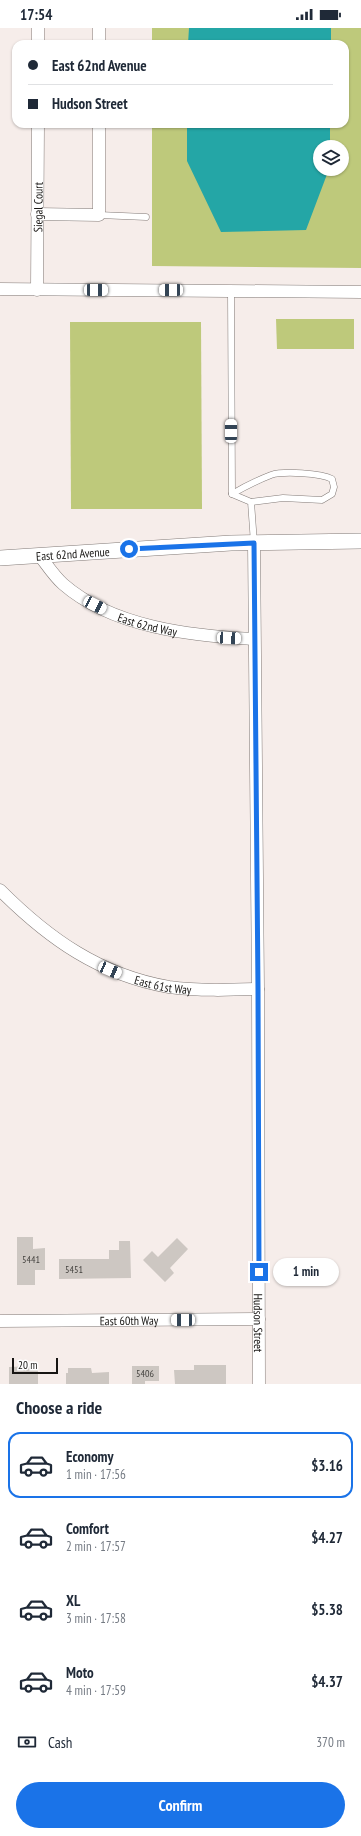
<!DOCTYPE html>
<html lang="en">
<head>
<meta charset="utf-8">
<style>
  body { margin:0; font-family:"PT Sans Narrow",sans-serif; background:#f2f2f3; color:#1f2937; height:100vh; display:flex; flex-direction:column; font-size:15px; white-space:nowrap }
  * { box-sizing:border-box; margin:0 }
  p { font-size:13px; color:#747a83 }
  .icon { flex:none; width:22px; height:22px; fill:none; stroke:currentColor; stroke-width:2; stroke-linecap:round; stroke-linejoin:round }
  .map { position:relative; height:1356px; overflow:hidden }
  .drawer { display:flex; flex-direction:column; background:#fff; flex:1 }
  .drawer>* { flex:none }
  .guide { position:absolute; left:12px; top:12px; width:337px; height:88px; border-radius:12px; box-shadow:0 1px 3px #0004; display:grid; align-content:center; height:88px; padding:0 16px; background:#fff }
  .tools { position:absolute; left:313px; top:112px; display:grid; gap:8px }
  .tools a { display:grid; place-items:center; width:36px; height:36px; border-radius:50%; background:#fff; box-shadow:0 1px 3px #0004; font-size:20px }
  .scale { position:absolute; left:12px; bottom:10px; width:46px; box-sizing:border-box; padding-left:4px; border:2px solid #171513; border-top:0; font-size:11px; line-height:14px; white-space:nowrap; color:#171513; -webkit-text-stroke:3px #fff; paint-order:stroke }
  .end { position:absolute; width:18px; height:18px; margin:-9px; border:5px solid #1a73e8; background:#fff; box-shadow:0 0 0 2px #fff }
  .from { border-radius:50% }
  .bubble { position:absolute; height:28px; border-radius:14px; background:#fff; box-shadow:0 1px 3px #0004; font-size:13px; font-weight:700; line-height:28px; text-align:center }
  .car { position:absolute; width:12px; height:24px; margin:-12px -6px; border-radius:5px; box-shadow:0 0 3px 1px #0007; background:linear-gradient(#fff 24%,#345 0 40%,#fff 0 76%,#345 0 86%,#fff 0) }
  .guide b { display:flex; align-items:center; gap:14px; height:38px; font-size:15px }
  .guide b+b { border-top:1px solid #e0e1e3 }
  .guide i { width:10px; height:10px; background:#1f2937 }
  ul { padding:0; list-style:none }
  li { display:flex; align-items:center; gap:12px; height:66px; margin:0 8px 6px; padding:0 8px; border:2px solid transparent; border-radius:12px }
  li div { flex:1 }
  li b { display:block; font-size:15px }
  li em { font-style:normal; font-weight:700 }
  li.active { border-color:#1a73e8 }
  li>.icon { width:36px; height:36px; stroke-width:1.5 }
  h2 { padding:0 16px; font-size:18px; line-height:48px }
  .pay { display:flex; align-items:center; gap:10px; height:44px; padding:0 16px; font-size:15px }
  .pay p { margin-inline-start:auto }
  .action { display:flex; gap:8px; margin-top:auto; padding:8px 16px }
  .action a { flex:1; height:46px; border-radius:24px; background:#1a73e8; color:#fff; font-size:16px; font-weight:700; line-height:46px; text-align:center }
  .status { display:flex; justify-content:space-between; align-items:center; height:28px; padding:0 20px; background:#fff; direction:ltr }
  .status svg { height:11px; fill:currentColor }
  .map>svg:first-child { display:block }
</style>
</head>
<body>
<div class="status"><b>17:54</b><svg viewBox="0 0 49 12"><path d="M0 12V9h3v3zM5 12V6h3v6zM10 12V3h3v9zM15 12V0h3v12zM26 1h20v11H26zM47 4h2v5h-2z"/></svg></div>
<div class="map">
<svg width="361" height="1356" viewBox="0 0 361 1356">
  <rect width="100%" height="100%" fill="#f6edea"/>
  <!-- green -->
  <g fill="#bec97b" fill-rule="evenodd">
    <path d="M152,0H361V240L152,238V96H345V16H152ZM320,119H342V141H320Z"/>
    <path d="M276,291H354V321H277Z"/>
    <path d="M70,294H201L202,481H71Z"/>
  </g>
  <!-- water -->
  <g fill="#24a6a6">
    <path d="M189,0H331V16H188Z"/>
    <path d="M187,96H330V119H320V141H329L306,202L221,204L187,133Z"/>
  </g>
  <!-- building -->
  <g fill="#cdc7c2">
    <path d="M17,1209H33V1221L45,1220V1242H35V1257H17Z"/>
    <path d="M177,1210L188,1221L170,1240L174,1245L165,1254L143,1232L152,1223L158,1229Z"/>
    <path d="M119,1213H130L131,1250L59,1251V1231H109V1222H119Z"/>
    <path d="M194,1337H226V1356H175L174,1342H194Z"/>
    <path d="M38,1338V1356H9V1339Z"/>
    <path d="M132,1338H159V1353H145V1356H132Z"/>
    <path d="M68,1340H91L92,1345L109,1344V1356H66V1345H68Z"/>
  </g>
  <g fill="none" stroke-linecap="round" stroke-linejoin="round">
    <defs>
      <g id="service">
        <path d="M99,187L146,189"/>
        <path d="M231,263L232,466L251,474L254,515"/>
        <path d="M232,466C244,459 258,452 271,447C283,443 321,445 332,451L334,459L332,466L322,472L283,470L251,474"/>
      </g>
      <g id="minor">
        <path d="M99,0V16"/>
        <path d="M38,16V0"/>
        <path d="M37,186L99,187V96"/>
        <path d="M0,261L361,264"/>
        <path id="s1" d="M37,262L38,96"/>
        <path id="s2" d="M254,515L258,961L259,1356"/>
        <path id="s3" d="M40,528C47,537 54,548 63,556C112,599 191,608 254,611"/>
        <path id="s4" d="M0,862C49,911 100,947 169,959C199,963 229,962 258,961"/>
        <path id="s5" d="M0,1293L259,1291"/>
      </g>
      <g id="tertiary">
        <path id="s6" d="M0,530L231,515L361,513"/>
      </g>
    </defs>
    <!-- service casing -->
    <use href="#service" stroke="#827a77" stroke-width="7"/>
    <!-- minor casing -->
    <use href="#minor" stroke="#827a77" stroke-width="13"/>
    <!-- tertiary casing -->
    <use href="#tertiary" stroke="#827a77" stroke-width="16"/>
    <!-- service -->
    <use href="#service" stroke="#fff" stroke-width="6"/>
    <!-- minor -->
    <use href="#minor" stroke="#fff" stroke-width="12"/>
    <!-- tertiary -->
    <use href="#tertiary" stroke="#fff" stroke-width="15"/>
  </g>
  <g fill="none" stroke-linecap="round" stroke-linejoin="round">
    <!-- route -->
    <path stroke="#1a73e8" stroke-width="5" d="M129,521L254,515L258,961L259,1244"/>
  </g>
  <g text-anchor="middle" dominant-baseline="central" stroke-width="4" stroke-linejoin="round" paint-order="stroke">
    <!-- number labels -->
    <g font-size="10" fill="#44423f">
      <text x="31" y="1231">5441</text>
      <text x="74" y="1241">5451</text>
      <text x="145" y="1345">5406</text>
    </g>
    <!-- street labels -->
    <g font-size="12" fill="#171513" stroke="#fff">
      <text stroke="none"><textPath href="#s1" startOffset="83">Siegal Court</textPath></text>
      <text stroke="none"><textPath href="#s6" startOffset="73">East 62nd Avenue</textPath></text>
      <text stroke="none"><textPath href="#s3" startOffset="131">East 62nd Way</textPath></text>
      <text stroke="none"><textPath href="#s4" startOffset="192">East 61st Way</textPath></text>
      <text stroke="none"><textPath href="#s5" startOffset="129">East 60th Way</textPath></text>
      <text stroke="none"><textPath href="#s2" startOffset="780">Hudson Street</textPath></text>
    </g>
  </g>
</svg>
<div class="tools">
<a><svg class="icon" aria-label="layers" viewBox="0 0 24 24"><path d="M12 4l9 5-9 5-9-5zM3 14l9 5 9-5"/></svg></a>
</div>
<div class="scale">20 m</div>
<i class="end from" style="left:129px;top:521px"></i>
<i class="end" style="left:259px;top:1244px"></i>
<div class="bubble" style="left:273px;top:1230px;width:66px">1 min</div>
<i class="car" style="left:96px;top:262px;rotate:90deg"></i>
<i class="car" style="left:171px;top:262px;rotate:270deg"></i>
<i class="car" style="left:231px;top:403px;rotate:0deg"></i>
<i class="car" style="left:95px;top:577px;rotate:117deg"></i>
<i class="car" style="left:229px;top:610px;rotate:93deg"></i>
<i class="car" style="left:110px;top:942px;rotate:113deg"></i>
<i class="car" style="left:183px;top:1292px;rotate:270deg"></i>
<div class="guide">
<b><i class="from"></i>East 62nd Avenue</b>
<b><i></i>Hudson Street</b>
</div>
</div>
<section class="drawer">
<h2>Choose a ride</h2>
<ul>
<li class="active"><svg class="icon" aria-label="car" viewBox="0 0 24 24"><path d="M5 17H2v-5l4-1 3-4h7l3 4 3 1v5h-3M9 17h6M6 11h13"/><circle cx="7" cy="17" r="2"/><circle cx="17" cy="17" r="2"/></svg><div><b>Economy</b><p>1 min · 17:56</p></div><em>$3.16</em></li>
<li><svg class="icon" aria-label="car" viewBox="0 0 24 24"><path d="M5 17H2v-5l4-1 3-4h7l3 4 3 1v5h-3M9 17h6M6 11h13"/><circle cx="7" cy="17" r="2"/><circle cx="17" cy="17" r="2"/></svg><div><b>Comfort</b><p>2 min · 17:57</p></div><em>$4.27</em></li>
<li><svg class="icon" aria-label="car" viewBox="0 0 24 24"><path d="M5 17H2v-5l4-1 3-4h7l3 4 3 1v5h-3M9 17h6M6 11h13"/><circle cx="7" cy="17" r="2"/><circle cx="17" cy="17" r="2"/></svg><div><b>XL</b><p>3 min · 17:58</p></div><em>$5.38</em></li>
<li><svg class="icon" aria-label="car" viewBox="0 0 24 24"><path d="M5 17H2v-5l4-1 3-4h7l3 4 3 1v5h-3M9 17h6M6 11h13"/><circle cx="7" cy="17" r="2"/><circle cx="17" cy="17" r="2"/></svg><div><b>Moto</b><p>4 min · 17:59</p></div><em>$4.37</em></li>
</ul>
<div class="pay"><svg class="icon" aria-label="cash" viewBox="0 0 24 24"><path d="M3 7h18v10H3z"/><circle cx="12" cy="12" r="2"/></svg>Cash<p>370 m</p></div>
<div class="action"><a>Confirm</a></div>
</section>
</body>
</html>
